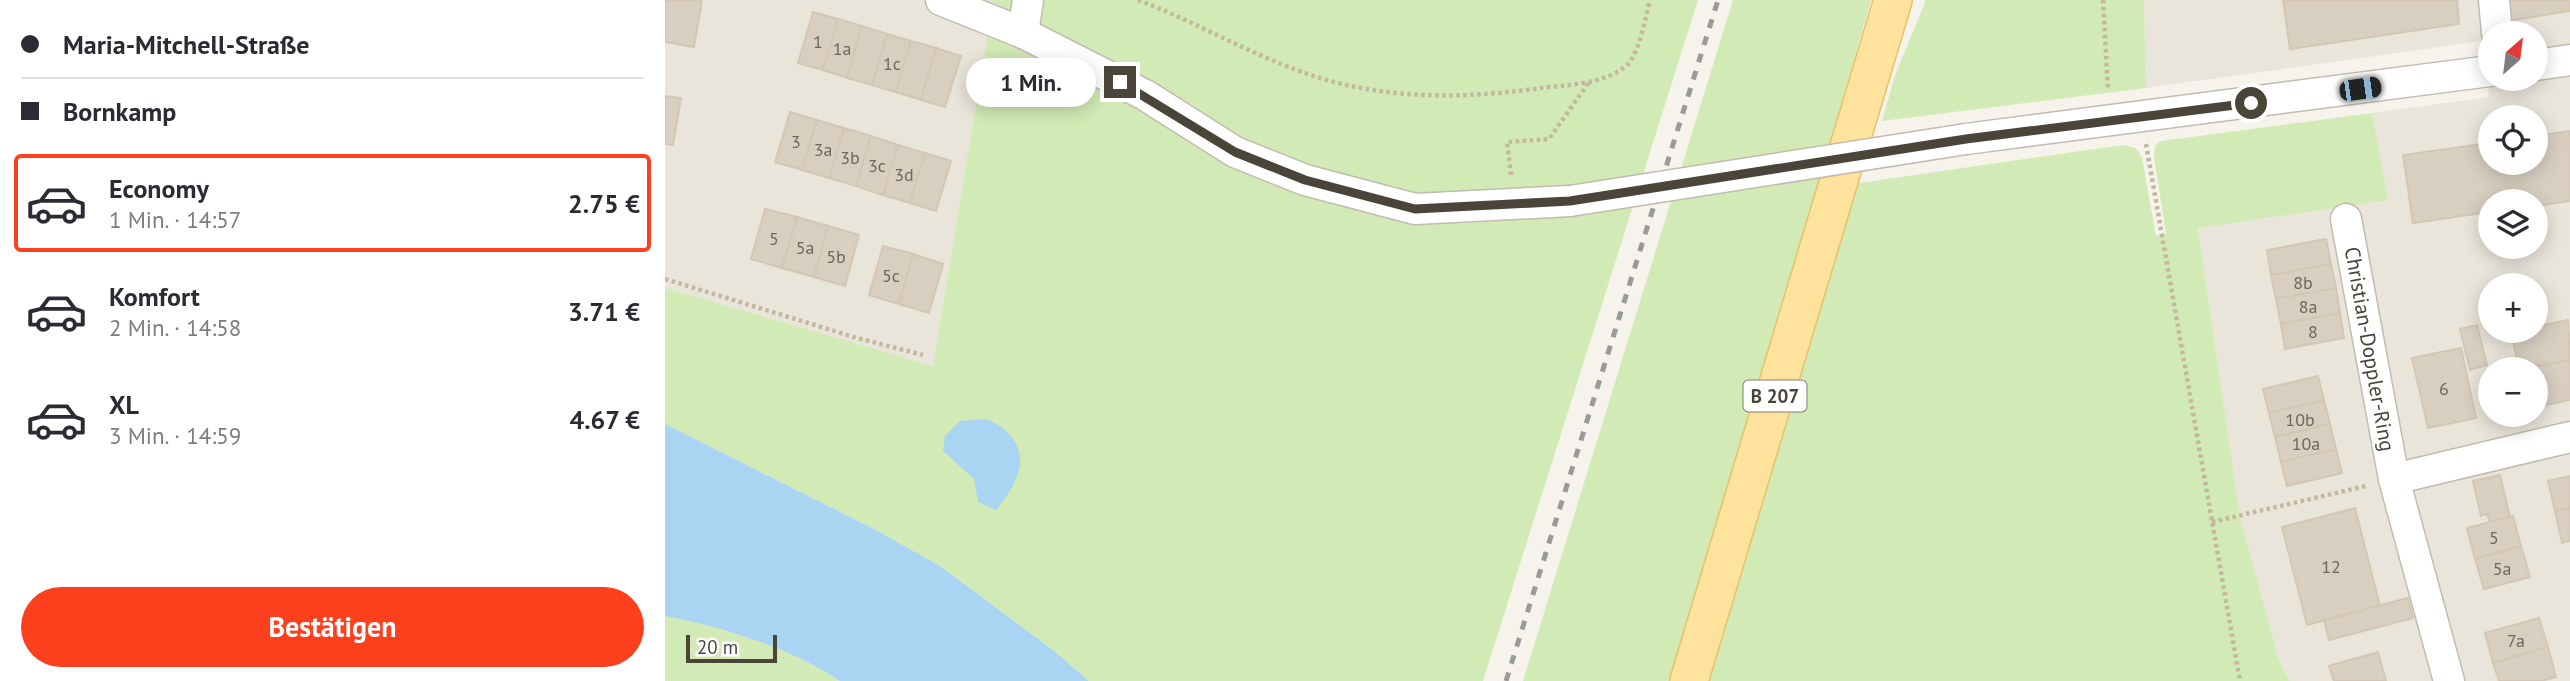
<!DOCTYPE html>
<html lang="de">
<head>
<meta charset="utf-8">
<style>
  body { margin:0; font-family:"PT Sans",sans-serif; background:#f2f2f3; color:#2b2b33; height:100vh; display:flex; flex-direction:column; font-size:26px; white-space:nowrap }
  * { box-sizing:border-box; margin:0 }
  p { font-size:23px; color:#7c7c81 }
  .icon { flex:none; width:38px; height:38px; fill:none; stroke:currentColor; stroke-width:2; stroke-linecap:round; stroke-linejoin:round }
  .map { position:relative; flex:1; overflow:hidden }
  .drawer { display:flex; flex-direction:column; background:#fff; width:665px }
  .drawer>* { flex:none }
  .top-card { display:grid; align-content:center; height:154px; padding:0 21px; background:#fff }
  .needle { width:46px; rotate:28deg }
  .buttons { position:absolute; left:1813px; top:21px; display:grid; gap:14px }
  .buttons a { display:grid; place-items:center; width:70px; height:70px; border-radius:50%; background:#fff; box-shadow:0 4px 18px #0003; font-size:35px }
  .scale { position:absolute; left:21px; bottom:18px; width:91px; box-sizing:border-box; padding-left:7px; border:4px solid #4b4439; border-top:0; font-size:19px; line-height:24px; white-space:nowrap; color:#4b4439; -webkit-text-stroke:5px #fff; paint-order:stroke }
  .end { position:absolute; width:32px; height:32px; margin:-16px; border:9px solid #4b4439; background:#fff; box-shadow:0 0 0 4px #fff }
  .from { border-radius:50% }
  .bubble { position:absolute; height:49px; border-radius:24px; background:#fff; box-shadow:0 4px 18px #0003; font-size:23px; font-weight:700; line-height:49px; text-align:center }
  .car { position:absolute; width:21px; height:42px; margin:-21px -10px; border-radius:9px; box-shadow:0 0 5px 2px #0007; background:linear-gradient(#222 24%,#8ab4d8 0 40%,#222 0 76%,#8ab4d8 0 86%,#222 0) }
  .top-card b { display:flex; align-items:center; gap:24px; height:66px; font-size:26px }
  .top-card b+b { border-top:2px solid #e1e1e2 }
  .top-card i { width:18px; height:18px; background:#2b2b33 }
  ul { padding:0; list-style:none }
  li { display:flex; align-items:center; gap:21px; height:98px; margin:0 14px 10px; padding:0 7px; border:4px solid transparent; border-radius:7px }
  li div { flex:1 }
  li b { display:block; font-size:26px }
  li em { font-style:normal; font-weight:700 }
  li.active { border-color:#fc3f1d }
  li>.icon { width:63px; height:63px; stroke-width:1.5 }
  .action { display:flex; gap:14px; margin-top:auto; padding:14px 21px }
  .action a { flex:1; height:80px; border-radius:42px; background:#fc3f1d; color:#fff; font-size:28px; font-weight:700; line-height:80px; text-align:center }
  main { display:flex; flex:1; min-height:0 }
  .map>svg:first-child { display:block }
</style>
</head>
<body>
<main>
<section class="drawer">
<div class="top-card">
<b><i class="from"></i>Maria-Mitchell-Straße</b>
<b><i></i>Bornkamp</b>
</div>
<ul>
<li class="active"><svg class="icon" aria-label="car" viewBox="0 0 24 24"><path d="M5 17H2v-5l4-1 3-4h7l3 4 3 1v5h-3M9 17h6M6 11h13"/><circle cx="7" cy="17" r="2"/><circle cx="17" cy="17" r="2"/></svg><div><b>Economy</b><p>1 Min. · 14:57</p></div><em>2.75 €</em></li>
<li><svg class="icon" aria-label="car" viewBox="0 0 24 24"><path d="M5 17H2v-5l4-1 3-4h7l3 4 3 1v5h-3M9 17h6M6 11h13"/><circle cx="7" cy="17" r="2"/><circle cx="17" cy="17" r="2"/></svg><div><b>Komfort</b><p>2 Min. · 14:58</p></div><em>3.71 €</em></li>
<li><svg class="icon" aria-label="car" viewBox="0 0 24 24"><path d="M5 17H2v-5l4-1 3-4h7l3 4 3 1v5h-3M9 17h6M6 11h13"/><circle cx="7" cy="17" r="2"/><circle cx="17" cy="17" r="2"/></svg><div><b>XL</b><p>3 Min. · 14:59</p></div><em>4.67 €</em></li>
</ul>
<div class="action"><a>Bestätigen</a></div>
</section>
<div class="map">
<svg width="1905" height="681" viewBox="0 0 1905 681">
  <rect width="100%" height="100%" fill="#f6f3ec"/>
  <!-- residential -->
  <g fill="#eae5da" fill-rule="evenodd">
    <path d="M0,0H328L268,367L0,288Z"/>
    <path d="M1479,0H1905V681H1624L1613,657L1575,517L1533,227L1722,200L1707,113L1824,97L1817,41L1481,88ZM1825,33H1871V79H1825ZM1825,117H1871V163H1825ZM1825,201H1871V247H1825ZM1825,285H1871V331H1825ZM1825,369H1871V415H1825Z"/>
  </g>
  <!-- green -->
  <g fill="#d2eab5">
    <path d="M328,0H1033L818,681H424L388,650L275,566L211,530L0,424V288L268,366Z"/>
    <path d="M1068,0H1206L1152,189L1458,145L1471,148L1477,158L1491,236L1501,234L1489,157L1490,146L1496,141L1707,113L1723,200L1533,228L1575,517L1613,657L1624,681H858Z"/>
    <path d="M1261,0H1479L1481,88L1217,121L1230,75Z"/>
    <path d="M0,616C60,628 123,647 175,681H0Z"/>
  </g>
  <!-- water -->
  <g fill="#a9d4f2">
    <path d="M322,419C369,441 360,476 331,510L313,502L309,479L278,451L280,436L295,421Z"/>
    <path d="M0,424L211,530L275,566L388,650L424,681H175C123,647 60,628 0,616Z"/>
  </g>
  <!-- building -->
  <g fill="#d8cfc1" stroke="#d3c7b4" stroke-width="2">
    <path d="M0,0H37L29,47L0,42Z"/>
    <path d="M1618,0H1792L1794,24L1625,49Z"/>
    <path d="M1838,0H1905V11L1842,21Z"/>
    <path d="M148,12L173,19L158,70L133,63Z"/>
    <path d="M173,19L197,26L182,78L158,70Z"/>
    <path d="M197,26L222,34L207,85L182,78Z"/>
    <path d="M222,34L246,41L231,92L207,85Z"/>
    <path d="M246,41L271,48L256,100L231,92Z"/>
    <path d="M271,48L296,56L280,107L256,100Z"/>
    <path d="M0,96L16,98L8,145L0,144Z"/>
    <path d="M125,112L152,120L137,170L110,162Z"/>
    <path d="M152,120L179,128L164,178L137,170Z"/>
    <path d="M179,128L206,136L191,186L164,178Z"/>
    <path d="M1905,131V201L1871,206V201H1825V212L1748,223L1738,155L1825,143V163H1871V136Z"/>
    <path d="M206,136L233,145L218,195L191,186Z"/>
    <path d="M233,145L260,153L245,203L218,195Z"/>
    <path d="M260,153L286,161L271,211L245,203Z"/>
    <path d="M100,209L132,217L117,268L86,259Z"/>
    <path d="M132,217L163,226L149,277L117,268Z"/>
    <path d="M163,226L194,235L180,286L149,277Z"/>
    <path d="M1661,239L1666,264L1606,275L1602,250Z"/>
    <path d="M218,246L248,254L234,304L204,295Z"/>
    <path d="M248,254L278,264L264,313L234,304Z"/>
    <path d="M1666,264L1671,288L1611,299L1606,275Z"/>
    <path d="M1671,288L1675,313L1616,324L1611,299Z"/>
    <path d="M1675,313L1679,338L1620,349L1616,324Z"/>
    <path d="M1903,320L1905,360L1854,369L1846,332L1871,331V327Z"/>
    <path d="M1812,325L1822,365L1805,370L1795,329Z"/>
    <path d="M1796,348L1811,418L1763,428L1747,358Z"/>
    <path d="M1905,360V400L1871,407V369H1858Z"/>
    <path d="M1653,376L1659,400L1604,413L1598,389Z"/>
    <path d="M1659,400L1665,424L1610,437L1604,413Z"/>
    <path d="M1665,424L1671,449L1616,462L1610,437Z"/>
    <path d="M1671,449L1677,473L1622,486L1616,462Z"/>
    <path d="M1835,475L1845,517L1825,522L1822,514L1816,516L1808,481Z"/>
    <path d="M1905,476V508L1890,511L1883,481Z"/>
    <path d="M1690,508L1715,606L1642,625L1617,527Z"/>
    <path d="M1905,508V541L1897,543L1890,511Z"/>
    <path d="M1848,516L1856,546L1810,559L1802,528Z"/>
    <path d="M1856,546L1865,577L1819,589L1810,559Z"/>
    <path d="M1743,598L1748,618L1664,640L1659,620Z"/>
    <path d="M1874,618L1883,647L1828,663L1820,633Z"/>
    <path d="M1883,647L1891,677L1876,681H1834L1828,663Z"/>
    <path d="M1713,652L1721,681H1669L1664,666Z"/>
  </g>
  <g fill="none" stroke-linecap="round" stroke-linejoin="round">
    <defs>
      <g id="minor">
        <path d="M276,0L358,33L480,95L570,152L640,180L750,209L905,201"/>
        <path d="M1829,0L1832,33"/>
        <path d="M358,33L363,0"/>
        <path d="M1871,65L1905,60"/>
        <path d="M1301,139L1825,71"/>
        <path d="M1681,219L1729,479"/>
        <path d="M1784,681L1729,479L1905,437"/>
      </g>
      <path id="major" d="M1024,681L1228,0"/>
    </defs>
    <!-- minor casing -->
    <use href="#minor" stroke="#c2bbae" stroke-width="33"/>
    <!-- major casing -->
    <use href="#major" stroke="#e6c16a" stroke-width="40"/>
    <!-- path -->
    <g stroke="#c4b79f" stroke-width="4.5" stroke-dasharray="3.5 3.5" stroke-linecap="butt">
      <path d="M473,0C526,20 576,49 629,69C709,100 792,100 876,88C902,85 941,84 962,65C974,54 981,16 985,0"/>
      <path d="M1438,0L1443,90"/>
      <path d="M1481,144L1575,681"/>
      <path d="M846,175L842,142L884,139L924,82"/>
      <path d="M0,279L192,338L258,355"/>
      <path d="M1547,522L1701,486"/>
    </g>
    <!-- minor -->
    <use href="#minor" stroke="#fff" stroke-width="30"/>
    <!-- major -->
    <use href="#major" stroke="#ffe39c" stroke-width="37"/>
    <!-- rail -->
    <path stroke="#9a9a9a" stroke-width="5" stroke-dasharray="9 9" stroke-linecap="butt" d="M841,681L1053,0"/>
    <defs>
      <path id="minor-bridge" d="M905,201L1301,139"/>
    </defs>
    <!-- minor-bridge casing -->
    <use href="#minor-bridge" stroke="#c2bbae" stroke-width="33" stroke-linecap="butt"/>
    <!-- minor-bridge -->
    <use href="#minor-bridge" stroke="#fff" stroke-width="30"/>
  </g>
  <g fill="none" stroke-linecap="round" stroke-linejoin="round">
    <!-- route -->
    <path stroke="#4b4439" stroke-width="9" d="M455,82L570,152L640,180L750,209L905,201L1301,139L1586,103"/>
  </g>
  <g text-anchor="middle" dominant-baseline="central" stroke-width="5" stroke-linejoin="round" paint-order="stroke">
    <!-- number labels -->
    <g font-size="18" fill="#6e675b">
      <text x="153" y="41">1</text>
      <text x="177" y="48">1a</text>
      <text x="227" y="63">1c</text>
      <text x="131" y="141">3</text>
      <text x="158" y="149">3a</text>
      <text x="185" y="157">3b</text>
      <text x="212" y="165">3c</text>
      <text x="239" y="174">3d</text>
      <text x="109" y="238">5</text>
      <text x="140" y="247">5a</text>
      <text x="171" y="256">5b</text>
      <text x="226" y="275">5c</text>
      <text x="1638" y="282">8b</text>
      <text x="1643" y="306">8a</text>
      <text x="1648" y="331">8</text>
      <text x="1779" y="388">6</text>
      <text x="1635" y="419">10b</text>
      <text x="1641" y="443">10a</text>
      <text x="1829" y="537">5</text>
      <text x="1666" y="566">12</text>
      <text x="1837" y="568">5a</text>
      <text x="1851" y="640">7a</text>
    </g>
    <!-- shield labels -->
    <rect fill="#fff" stroke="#817c74" stroke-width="2" x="1078.5" y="380.5" width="63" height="31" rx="5"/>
    <g font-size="19" font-weight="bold" fill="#4b4439">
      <text x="1110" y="396">B 207</text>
    </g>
    <!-- street labels -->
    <g font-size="21" fill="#4b4439" stroke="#fff">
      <text transform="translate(1705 349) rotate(80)">Christian-Doppler-Ring</text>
    </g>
  </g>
</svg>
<div class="buttons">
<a><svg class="needle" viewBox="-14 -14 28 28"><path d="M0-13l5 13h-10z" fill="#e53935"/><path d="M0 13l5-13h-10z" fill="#7c7c81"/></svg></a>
<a><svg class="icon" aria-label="locate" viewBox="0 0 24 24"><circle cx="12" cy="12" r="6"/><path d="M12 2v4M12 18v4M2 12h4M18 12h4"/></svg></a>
<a><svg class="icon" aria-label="layers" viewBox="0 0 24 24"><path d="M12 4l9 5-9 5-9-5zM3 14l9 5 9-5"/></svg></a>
<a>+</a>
<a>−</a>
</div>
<div class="scale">20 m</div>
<i class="end from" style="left:1586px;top:103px"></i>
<i class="end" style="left:455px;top:82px"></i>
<div class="bubble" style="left:301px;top:58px;width:130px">1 Min.</div>
<i class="car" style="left:1695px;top:89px;rotate:82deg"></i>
</div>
</main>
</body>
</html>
